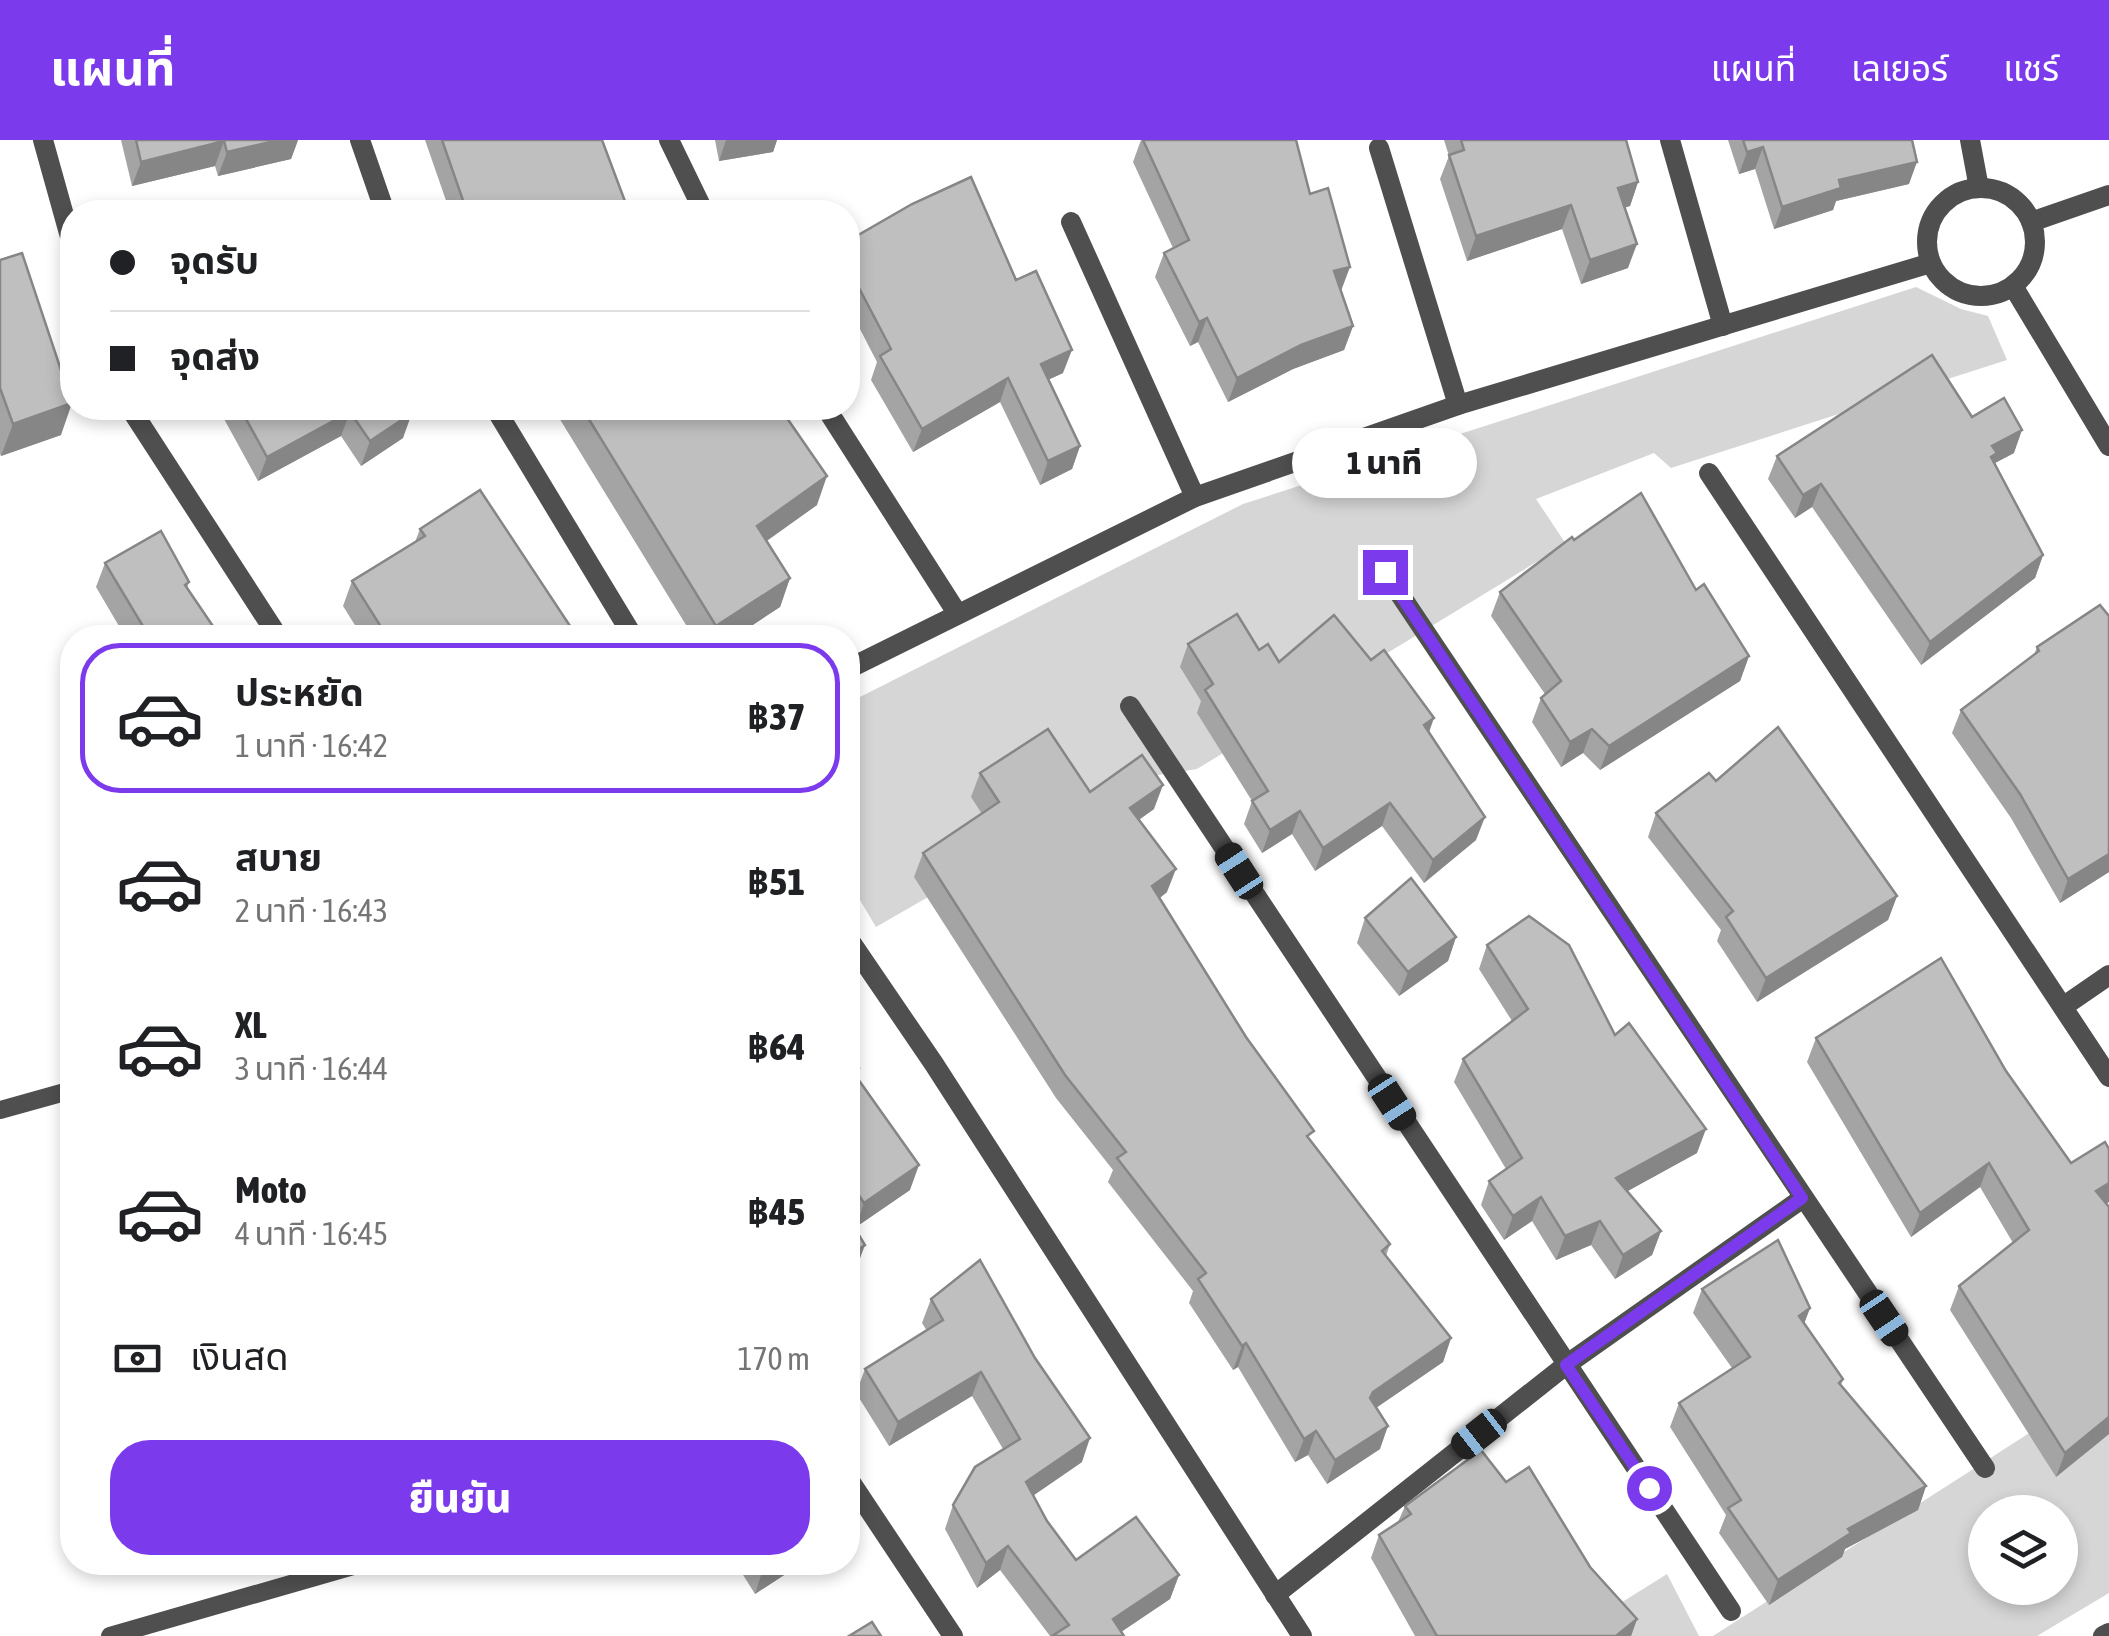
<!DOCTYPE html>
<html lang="th">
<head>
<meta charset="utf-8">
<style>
  body { margin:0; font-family:"Asap Condensed","Noto Sans Thai",sans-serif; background:#f6f6f6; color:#202124; height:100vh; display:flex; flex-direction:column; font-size:38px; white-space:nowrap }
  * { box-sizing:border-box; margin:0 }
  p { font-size:32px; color:#757577 }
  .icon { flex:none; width:55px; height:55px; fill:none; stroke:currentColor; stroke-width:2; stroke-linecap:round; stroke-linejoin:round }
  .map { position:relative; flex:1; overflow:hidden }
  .drawer { position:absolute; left:60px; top:485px; width:800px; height:950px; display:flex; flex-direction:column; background:#fff; border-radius:40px; box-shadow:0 5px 15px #0003 }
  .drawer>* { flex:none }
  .top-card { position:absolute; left:60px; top:60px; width:800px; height:220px; border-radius:40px; box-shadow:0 5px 15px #0003; display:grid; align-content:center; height:220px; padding:0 50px; background:#fff }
  .controls { position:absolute; left:1968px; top:1355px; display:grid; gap:20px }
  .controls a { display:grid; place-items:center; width:110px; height:110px; border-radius:50%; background:#fff; box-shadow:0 5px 15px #0003; font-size:50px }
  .end { position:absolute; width:45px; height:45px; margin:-22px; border:12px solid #7c3aed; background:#fff; box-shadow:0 0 0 5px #fff }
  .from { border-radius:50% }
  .bubble { position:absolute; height:70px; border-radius:35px; background:#fff; box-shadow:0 5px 15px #0003; font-size:32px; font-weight:800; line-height:70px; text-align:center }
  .car { position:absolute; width:30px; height:60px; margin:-30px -15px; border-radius:12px; box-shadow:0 0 8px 2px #0007; background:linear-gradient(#222 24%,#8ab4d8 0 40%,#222 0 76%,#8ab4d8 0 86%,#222 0) }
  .top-card b { display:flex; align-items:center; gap:35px; height:95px; font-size:38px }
  .top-card b+b { border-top:2px solid #e0e0e0 }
  .top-card i { width:25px; height:25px; background:#202124 }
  ul { padding:18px 0 0; list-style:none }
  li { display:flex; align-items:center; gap:30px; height:150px; margin:0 20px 15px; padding:0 30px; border:5px solid transparent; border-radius:40px }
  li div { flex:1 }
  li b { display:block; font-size:38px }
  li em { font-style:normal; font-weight:800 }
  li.on { border-color:#7c3aed }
  li>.icon { width:90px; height:90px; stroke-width:1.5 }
  .pay { display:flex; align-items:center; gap:25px; height:110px; padding:0 50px; font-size:38px }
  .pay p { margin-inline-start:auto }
  .cta { display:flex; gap:20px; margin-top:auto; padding:20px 50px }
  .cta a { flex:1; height:115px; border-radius:40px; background:#7c3aed; color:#fff; font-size:40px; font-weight:800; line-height:115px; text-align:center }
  header { display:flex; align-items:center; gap:60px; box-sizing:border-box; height:140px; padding:0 50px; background:#7c3aed; color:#fff }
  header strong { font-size:48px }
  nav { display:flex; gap:55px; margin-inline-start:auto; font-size:35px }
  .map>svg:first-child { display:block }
</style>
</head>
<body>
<header>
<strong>แผนที่</strong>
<nav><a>แผนที่</a><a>เลเยอร์</a><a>แชร์</a></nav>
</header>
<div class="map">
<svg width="2109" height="1496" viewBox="0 0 2109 1496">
  <rect width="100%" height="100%" fill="#fff"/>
  <!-- green -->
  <g fill="#d6d6d6" fill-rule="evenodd">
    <path d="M1916,147L1961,169L1988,176L2007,220L1671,328L1654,313L1536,359L1566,404L1197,629L1133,639L876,787L848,740V563L1243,364Z"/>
    <path d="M2109,1242V1453L2037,1496H1713ZM1985,1372H2060V1448H1985Z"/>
    <path d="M1667,1434L1699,1496H1568Z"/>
  </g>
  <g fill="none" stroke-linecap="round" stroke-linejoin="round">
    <!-- service -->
    <g stroke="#4f4f4f" stroke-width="18">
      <path d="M0,970L72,950"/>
      <path d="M110,1496L367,1422"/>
    </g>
    <!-- minor -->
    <g stroke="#4f4f4f" stroke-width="20">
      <path d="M43,0L72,104"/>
      <path d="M360,0L385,72"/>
      <path d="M669,0L704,72"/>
      <path d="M1670,0L1723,186"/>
      <path d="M1970,0L1979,48"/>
      <path d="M1379,8L1458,265"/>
      <circle cx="1981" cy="102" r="54"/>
      <path d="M1071,82L1195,357"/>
      <path d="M2031,82L2109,55"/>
      <path d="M2013,146L2109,306"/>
      <path d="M130,268L279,498"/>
      <path d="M495,268L634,498"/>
      <path d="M826,268L957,473"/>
      <path d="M1709,333L2109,937"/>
      <path d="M1385,432L1985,1328"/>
      <path d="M848,529L1195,357L1458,265L1931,123"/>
      <path d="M1130,566L1731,1471"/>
      <path d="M848,798L934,924L1302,1496"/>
      <path d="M2064,866L2109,835"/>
      <path d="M848,1338L953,1496"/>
      <path d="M1275,1455L1566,1225L1803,1058"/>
      <path d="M2103,1496L2109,1493"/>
    </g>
  </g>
  <!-- wall -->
  <g fill="#a4a4a4">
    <path d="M121,0H298L291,19L218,36L215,26L132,46Z"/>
    <path d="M425,0H602L629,72H450Z"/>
    <path d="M715,0H777L773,12L719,21Z"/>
    <path d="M1141,0H1296L1310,54L1353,186L1344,210L1293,229L1228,262L1198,202L1190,206L1155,137L1164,113L1173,108L1133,22Z"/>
    <path d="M1444,0H1626L1638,42L1630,66L1624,68L1628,128L1581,144L1562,89L1467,121L1440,39L1449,16Z"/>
    <path d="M1728,0H1912L1909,44L1836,61L1833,70L1774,89L1755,29L1739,34Z"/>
    <path d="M848,101L1016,140L1063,233L1048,240L1080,306L1072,329L1040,345L1000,262L913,312L871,240L877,222L848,166Z"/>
    <path d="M0,120L61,295L1,316L0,314Z"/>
    <path d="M218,268H408L403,298L361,326L341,296L258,341Z"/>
    <path d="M553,268H780L817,365L767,401L790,438L780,467L733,498H694Z"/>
    <path d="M1972,277L2014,313L1995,323L2043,415L2035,438L1921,525L1812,367L1795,378L1768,339L1777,316Z"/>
    <path d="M420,389L578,498H363L343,466L352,441L415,402Z"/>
    <path d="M1574,400L1696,450L1749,516L1740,541L1600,630L1583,613L1561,627L1532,582L1541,558L1545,554L1491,476L1500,452Z"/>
    <path d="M105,423L189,442L187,448L221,498H126L96,447Z"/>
    <path d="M2109,476V732L2060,763L2011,678L1952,593L1961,570L2034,515L2037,507Z"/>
    <path d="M1188,504L1259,510L1279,522L1429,592L1476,700L1424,743L1382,686L1315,731L1292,694L1262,713L1244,684L1252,661L1197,573L1201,561L1180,527Z"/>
    <path d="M980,633L1090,652L1154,669L1139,680L1167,752L1160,758L1310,1000L1390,1104L1386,1116L1451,1198L1443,1222L1376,1268L1380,1309L1327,1344L1308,1315L1295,1322L1238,1227L1233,1230L1189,1163L1193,1151L1108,1042L1113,1030L1056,958L914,737L923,713L982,674L971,657Z"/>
    <path d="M1716,641L1897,756L1888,780L1757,862L1717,801L1721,790L1648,697L1656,673Z"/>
    <path d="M1365,778L1456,797L1448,821L1399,856L1357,803Z"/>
    <path d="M1487,805L1615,895L1697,1013L1627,1051L1661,1091L1652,1115L1615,1139L1591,1105L1556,1120L1532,1081L1504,1100L1481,1065L1489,1041L1506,1029L1454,942L1463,919L1512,881L1479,829Z"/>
    <path d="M1816,898L2006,931L2071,1023L2109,1009V1062L2106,1063L2109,1294L2056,1337L1950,1170L1959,1146L2013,1103L1980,1047L1911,1097L1807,922Z"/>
    <path d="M848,909L856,936L910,1050L856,1087L848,1076Z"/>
    <path d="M1702,1149L1810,1168L1804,1183L1843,1239L1841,1245L1926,1346L1918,1370L1845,1409L1842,1417L1769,1465L1719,1393L1726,1375L1670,1287L1679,1263L1732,1228L1693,1173Z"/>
    <path d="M931,1159L1082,1322L1034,1355L1047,1381L1076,1420L1179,1435L1170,1459L1121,1492L1124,1496H1050L1000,1430L977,1448L945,1389L953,1365L1003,1309L972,1256L889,1306L856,1253L865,1229L927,1191L922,1183Z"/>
    <path d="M1506,1342L1590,1427L1637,1479L1631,1496H1415L1371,1418L1379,1395L1398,1382L1405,1366Z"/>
    <path d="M735,1422H804L755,1454Z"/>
  </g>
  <!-- shaded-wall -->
  <g fill="#868686">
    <path d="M279,0H298L291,19L218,36L227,12Z"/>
    <path d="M726,0H777L773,12L719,21Z"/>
    <path d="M224,1L215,26L132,46L141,22Z"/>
    <path d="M1763,7L1755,29L1739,34L1747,12Z"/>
    <path d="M1917,22L1909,44L1836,61L1833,70L1774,89L1782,67L1839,40Z"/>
    <path d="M1638,42L1630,66L1609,72L1618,48Z"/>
    <path d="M1571,65L1562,89L1467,121L1476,96Z"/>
    <path d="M1637,104L1628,128L1581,144L1590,120Z"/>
    <path d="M1350,127L1341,151L1334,131Z"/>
    <path d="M1207,178L1198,202L1190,206L1199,182Z"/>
    <path d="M1353,186L1344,210L1293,229L1228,262L1237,238L1301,205Z"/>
    <path d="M1072,210L1063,233L1032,247L1041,224Z"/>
    <path d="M1008,238L1000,262L913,312L922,289Z"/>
    <path d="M72,263L61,295L1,316L13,284Z"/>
    <path d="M350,272L341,296L258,341L267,317Z"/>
    <path d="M412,273L403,298L361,326L370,301Z"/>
    <path d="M2022,290L2014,313L1993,324L1989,336L1992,306Z"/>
    <path d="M1080,306L1072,329L1040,345L1048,321Z"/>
    <path d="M827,336L817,365L746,415L757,386Z"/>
    <path d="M1821,344L1812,367L1795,378L1803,355Z"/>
    <path d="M2043,415L2035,438L1921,525L1930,502Z"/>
    <path d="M790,438L780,467L733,498H711L716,486Z"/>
    <path d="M1749,516L1740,541L1600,630L1609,606Z"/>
    <path d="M1434,578L1426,601L1424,585Z"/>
    <path d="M1592,589L1583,613L1561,627L1570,602Z"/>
    <path d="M1163,645L1154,669L1121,692L1130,668Z"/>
    <path d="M1390,663L1382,686L1315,731L1323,708Z"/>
    <path d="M1300,671L1292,694L1262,713L1270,690Z"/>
    <path d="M1485,677L1476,700L1424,743L1433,720Z"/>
    <path d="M2109,714V732L2060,763L2068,739Z"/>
    <path d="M1176,729L1167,752L1144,770L1152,746Z"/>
    <path d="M1897,756L1888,780L1757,862L1766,838Z"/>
    <path d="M1456,797L1448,821L1399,856L1408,832Z"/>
    <path d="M1706,989L1697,1013L1608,1062L1616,1038Z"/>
    <path d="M1989,1023L1980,1047L1911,1097L1920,1073Z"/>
    <path d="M919,1025L910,1050L856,1087L864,1063Z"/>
    <path d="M2109,1043V1062L2087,1075L2096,1051Z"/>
    <path d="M1541,1057L1532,1081L1504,1100L1513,1076Z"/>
    <path d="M1600,1081L1591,1105L1556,1120L1565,1096Z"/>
    <path d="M1661,1091L1652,1115L1615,1139L1623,1115Z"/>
    <path d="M865,1105L856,1129L848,1135V1116Z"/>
    <path d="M1810,1168L1801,1192L1799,1176Z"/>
    <path d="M1451,1198L1443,1222L1364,1276L1373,1252Z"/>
    <path d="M1246,1203L1238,1227L1233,1230L1242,1206Z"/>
    <path d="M981,1232L972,1256L889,1306L898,1282Z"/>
    <path d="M2109,1277V1294L2056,1337L2065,1313Z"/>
    <path d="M1388,1286L1380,1309L1327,1344L1335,1320Z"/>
    <path d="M1316,1291L1308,1315L1295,1322L1304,1299Z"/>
    <path d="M1090,1298L1082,1322L1018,1366L1026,1342Z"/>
    <path d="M1926,1346L1918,1370L1845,1409L1842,1417L1769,1465L1778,1440L1848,1389Z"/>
    <path d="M1008,1406L1000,1430L977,1448L986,1423Z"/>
    <path d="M774,1422H804L755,1454L763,1429Z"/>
    <path d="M1179,1435L1170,1459L1115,1496L1113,1479Z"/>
    <path d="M1637,1479L1631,1496H1616Z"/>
  </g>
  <!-- building -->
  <g fill="#bfbfbf" stroke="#868686" stroke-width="2.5">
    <path d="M136,0H279L227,12L224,1L141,22Z"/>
    <path d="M442,0H602L629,72H467Z"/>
    <path d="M1143,0H1296L1310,54L1328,48L1350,127L1334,131L1353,186L1301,205L1237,238L1207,178L1199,182L1164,113L1189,100Z"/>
    <path d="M1461,0H1626L1638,42L1618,48L1637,104L1590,120L1571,65L1476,96L1449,15L1464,10Z"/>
    <path d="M1743,0H1912L1917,22L1839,40L1841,48L1782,67L1763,7L1747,12Z"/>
    <path d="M971,37L1016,140L1036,131L1072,210L1041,224L1080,306L1048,321L1008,238L922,289L880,216L891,209L848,127V101L912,64Z"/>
    <path d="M22,113L72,263L13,284L0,248V120Z"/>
    <path d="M1932,215L1972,277L2004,258L2022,290L1992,306L1997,313L1991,317L2043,415L1930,502L1821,344L1803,355L1777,316Z"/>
    <path d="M240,268H408L412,273L370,301L350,272L267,317Z"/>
    <path d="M582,268H780L827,336L757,386L790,438L716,486Z"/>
    <path d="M480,350L578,498H388L352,441L425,396L420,389Z"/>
    <path d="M1641,353L1696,450L1704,444L1749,516L1609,606L1592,589L1570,602L1541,558L1561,541L1500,452L1572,397L1574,400Z"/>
    <path d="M161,391L189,442L185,445L221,498H150L105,423Z"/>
    <path d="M2100,465L2109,476V714L2068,739L2020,654L1961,570L2039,511L2037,507Z"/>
    <path d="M1237,474L1259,510L1268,504L1279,522L1334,475L1371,520L1384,510L1434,578L1424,585L1485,677L1433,720L1390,663L1323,708L1300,671L1270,690L1252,661L1268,651L1205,550L1213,544L1188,504Z"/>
    <path d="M1778,587L1897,756L1766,838L1726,777L1733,771L1656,673L1709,633L1716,641Z"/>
    <path d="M1048,589L1090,652L1142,615L1163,645L1130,668L1176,729L1152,746L1246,897L1314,991L1307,996L1390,1104L1382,1111L1451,1198L1373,1252L1370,1258L1388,1286L1335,1320L1316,1291L1304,1299L1246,1203L1242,1206L1198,1139L1206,1133L1117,1018L1126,1012L1065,935L923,713L999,662L980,633Z"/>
    <path d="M1411,738L1456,797L1408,832L1365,778Z"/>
    <path d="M1529,776L1569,805L1615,895L1629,883L1706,989L1616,1038L1661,1091L1623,1115L1600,1081L1565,1096L1541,1057L1513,1076L1489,1041L1522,1018L1463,919L1528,869L1487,805Z"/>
    <path d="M1941,818L2006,931L2071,1023L2105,1002L2109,1009V1043L2096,1051L2109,1067V1277L2065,1313L1959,1146L2029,1090L1989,1023L1920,1073L1816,898Z"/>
    <path d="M848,909L859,928L853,932L919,1025L864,1063L848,1039Z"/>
    <path d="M848,1077L865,1105L848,1116Z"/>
    <path d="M1778,1100L1810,1168L1799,1176L1843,1239L1839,1243L1926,1346L1848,1389L1851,1393L1778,1440L1728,1368L1741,1360L1679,1263L1750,1217L1702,1149Z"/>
    <path d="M980,1120L1035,1218L1090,1298L1026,1342L1047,1381L1076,1420L1136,1377L1179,1435L1113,1479L1124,1496H1052L1069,1485L1008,1406L986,1423L953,1365L975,1327L1020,1299L981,1232L898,1282L865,1229L943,1180L931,1159Z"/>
    <path d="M1481,1310L1506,1342L1529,1327L1590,1427L1637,1479L1616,1496H1437L1379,1395L1411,1374L1405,1366Z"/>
    <path d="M759,1422H774L763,1429Z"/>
    <path d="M872,1482L881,1496H849Z"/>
  </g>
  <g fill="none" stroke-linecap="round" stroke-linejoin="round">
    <!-- route -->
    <path stroke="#7c3aed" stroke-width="12" d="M1385,432L1802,1058L1566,1225L1649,1348"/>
  </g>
</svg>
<div class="controls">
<a><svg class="icon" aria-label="layers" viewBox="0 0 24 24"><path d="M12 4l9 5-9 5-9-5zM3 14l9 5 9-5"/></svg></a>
</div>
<i class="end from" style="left:1649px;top:1348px"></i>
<i class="end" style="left:1385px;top:432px"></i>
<div class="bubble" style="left:1292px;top:288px;width:185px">1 นาที</div>
<i class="car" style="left:1239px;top:731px;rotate:327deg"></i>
<i class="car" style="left:1392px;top:962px;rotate:147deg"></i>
<i class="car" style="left:1884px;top:1178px;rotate:146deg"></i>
<i class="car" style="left:1479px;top:1294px;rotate:232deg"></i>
<div class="top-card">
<b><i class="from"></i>จุดรับ</b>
<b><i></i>จุดส่ง</b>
</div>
<section class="drawer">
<ul>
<li class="on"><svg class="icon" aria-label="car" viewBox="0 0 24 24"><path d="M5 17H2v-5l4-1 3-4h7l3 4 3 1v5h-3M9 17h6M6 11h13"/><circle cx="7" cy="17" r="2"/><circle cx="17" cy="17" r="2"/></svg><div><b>ประหยัด</b><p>1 นาที · 16:42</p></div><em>฿37</em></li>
<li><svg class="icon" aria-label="car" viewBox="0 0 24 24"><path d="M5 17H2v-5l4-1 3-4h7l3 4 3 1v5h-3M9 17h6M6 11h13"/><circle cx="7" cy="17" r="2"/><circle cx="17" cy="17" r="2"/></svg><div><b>สบาย</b><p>2 นาที · 16:43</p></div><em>฿51</em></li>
<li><svg class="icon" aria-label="car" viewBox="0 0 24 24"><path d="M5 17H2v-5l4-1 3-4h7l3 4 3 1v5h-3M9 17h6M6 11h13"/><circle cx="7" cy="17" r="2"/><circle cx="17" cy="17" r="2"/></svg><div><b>XL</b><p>3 นาที · 16:44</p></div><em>฿64</em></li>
<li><svg class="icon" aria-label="car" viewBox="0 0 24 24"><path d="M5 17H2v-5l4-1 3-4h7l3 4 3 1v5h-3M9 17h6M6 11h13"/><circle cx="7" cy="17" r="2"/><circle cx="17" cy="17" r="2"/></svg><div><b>Moto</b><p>4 นาที · 16:45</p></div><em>฿45</em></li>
</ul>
<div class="pay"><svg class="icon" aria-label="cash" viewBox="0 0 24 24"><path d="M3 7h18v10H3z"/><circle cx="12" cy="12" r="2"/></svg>เงินสด<p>170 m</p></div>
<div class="cta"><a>ยืนยัน</a></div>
</section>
</div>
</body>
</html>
